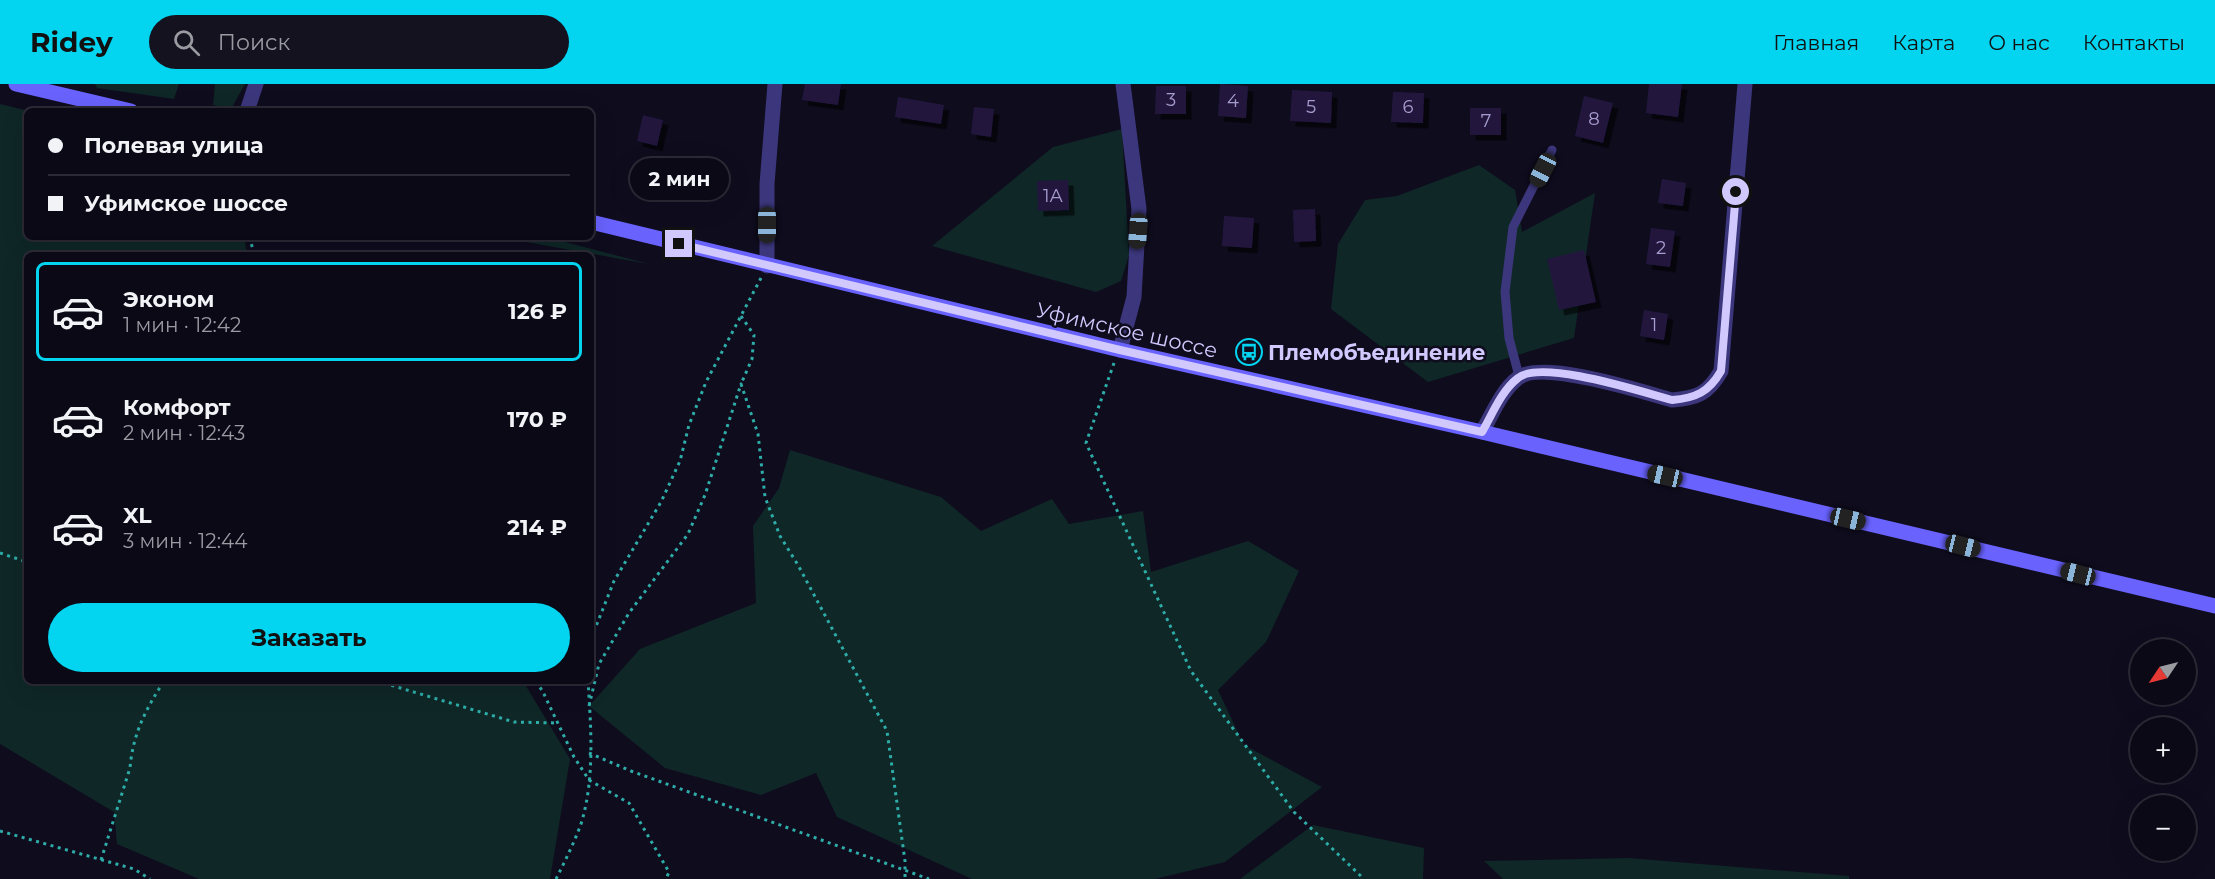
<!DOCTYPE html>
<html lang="ru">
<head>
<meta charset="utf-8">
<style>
  body { margin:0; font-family:Montserrat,sans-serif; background:#14121f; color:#f1f3f6; height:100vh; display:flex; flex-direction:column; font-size:22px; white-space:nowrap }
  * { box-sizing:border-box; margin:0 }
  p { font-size:20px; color:#9a9aa1 }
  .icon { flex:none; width:33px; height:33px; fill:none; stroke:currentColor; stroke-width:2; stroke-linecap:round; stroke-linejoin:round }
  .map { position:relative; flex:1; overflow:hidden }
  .sheet { position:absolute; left:24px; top:168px; width:570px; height:432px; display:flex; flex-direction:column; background:#0b0916; border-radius:9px; box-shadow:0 6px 24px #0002,0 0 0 2px #2b2a35 }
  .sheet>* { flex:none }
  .top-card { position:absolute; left:24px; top:24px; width:570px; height:132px; border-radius:9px; box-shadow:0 6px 24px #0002,0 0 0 2px #2b2a35; display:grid; align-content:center; height:132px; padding:0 24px; background:#0b0916 }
  .needle { width:39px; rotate:235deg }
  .buttons { position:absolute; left:2130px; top:555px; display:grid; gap:12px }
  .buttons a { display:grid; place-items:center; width:66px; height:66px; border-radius:50%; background:#0b0916; box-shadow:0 6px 24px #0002,0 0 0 2px #2b2a35; font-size:30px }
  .end { position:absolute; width:27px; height:27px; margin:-14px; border:8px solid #d1c9fe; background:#111; box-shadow:0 0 0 3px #111 }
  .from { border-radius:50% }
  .bubble { position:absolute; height:42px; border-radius:21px; background:#0b0916; box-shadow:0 6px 24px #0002,0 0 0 2px #2b2a35; font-size:20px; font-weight:700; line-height:42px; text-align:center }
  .car { position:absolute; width:18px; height:36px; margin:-18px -9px; border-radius:8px; box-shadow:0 0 4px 2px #0007; background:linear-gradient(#222 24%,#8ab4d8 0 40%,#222 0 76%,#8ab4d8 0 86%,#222 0) }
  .top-card b { display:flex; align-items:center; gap:21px; height:57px; font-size:22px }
  .top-card b+b { border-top:2px solid #2b2a35 }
  .top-card i { width:15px; height:15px; background:#f1f3f6 }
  ul { padding:10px 0 0; list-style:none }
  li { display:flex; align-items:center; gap:18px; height:99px; margin:0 12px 9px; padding:0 12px; border:3px solid transparent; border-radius:9px }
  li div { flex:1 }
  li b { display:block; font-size:22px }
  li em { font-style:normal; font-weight:700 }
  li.current { border-color:#03d4f0 }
  li>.icon { width:54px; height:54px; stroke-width:1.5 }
  .button { display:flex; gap:12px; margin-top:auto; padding:12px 24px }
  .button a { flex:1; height:69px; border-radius:36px; background:#03d4f0; color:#111; font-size:24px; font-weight:700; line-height:69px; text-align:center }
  header { display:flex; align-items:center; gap:36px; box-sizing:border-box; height:84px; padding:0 30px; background:#03d4f0; color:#111 }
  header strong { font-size:28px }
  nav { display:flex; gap:33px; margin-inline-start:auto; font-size:21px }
  .search { width:420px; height:54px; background:#14121f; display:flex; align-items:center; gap:15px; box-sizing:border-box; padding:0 21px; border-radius:33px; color:#9a9aa1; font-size:22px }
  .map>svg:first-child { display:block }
</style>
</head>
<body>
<header>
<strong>Ridey</strong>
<div class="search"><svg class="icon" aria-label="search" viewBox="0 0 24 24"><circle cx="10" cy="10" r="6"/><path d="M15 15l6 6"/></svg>Поиск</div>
<nav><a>Главная</a><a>Карта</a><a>О нас</a><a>Контакты</a></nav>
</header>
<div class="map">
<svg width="2215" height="795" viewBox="0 0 2215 795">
  <defs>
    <filter id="shadow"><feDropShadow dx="5.5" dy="5.5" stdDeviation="0" flood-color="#0009"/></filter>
  </defs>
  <rect width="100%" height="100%" fill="#0f0c1e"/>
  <!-- green -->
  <g fill="#0f2727">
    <path d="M95,0H179L174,15L97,4Z"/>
    <path d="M215,0H245L231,25L213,21Z"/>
    <path d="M0,20L29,27H27V153H244L247,171H27V597H523L570,675L550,795H199L117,760L114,728L0,660Z"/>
    <path d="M1122,45L1129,171L1121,197L1096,208L932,162L1053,63Z"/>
    <path d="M1479,81L1515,106L1522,148L1595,109L1574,254L1428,298L1331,225L1338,160L1365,116L1397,112Z"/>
    <path d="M498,153H546L649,180Z"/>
    <path d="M790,366L941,413L981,447L1052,415L1069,440L1143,427L1151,488L1248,457L1299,487L1266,558L1218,606L1244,661L1322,703L1225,778L1155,795H972L837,733L816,689L761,711L665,684L589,622L640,565L756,519L753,442L779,404Z"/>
    <path d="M1313,741L1424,764L1423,795H1240Z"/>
    <path d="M1628,774L1849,792V795H1503L1484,777Z"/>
  </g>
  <!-- building -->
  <g fill="#21183e" filter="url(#shadow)">
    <path d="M805,0H841L838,21L802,16Z"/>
    <path d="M1220,0L1248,2L1246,34L1218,32Z"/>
    <path d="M1649,0H1682L1678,33L1646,29Z"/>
    <path d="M1156,2H1186V30H1155Z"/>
    <path d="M1292,6L1332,8L1331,39L1290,37Z"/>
    <path d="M1393,8L1424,9L1423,39L1391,38Z"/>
    <path d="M1584,12L1613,19L1603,59L1575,52Z"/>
    <path d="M898,13L944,21L941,40L895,33Z"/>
    <path d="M974,23L994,25L991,53L971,50Z"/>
    <rect x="1470" y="24" width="31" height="27"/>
    <path d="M643,31L663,36L657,62L637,57Z"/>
    <path d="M1662,95L1686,99L1683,122L1658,119Z"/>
    <path d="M1068,96L1069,126L1038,127L1037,97Z"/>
    <path d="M1315,125L1316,157L1294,158L1293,126Z"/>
    <path d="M1224,132L1254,134L1252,164L1222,162Z"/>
    <path d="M1651,144L1675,147L1670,183L1646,180Z"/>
    <path d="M1584,166L1596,218L1559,226L1547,175Z"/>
    <path d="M1644,226L1668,230L1664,256L1640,252Z"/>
  </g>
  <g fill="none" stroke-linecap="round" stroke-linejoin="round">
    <!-- path -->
    <g stroke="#2eada8" stroke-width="3" stroke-dasharray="3 4.5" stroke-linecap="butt">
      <path d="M249,153L255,171"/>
      <path d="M741,232L754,251L752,275L741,300"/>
      <path d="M1114,279L1086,359L1191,587L1294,728L1364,795"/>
      <path d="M0,469L27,478"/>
      <path d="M591,555L614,497L661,418L680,377L689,341L706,298L761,194"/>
      <path d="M377,597L514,638L558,639"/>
      <path d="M536,597L543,608L574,673L589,696L629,719L669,788L666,795"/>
      <path d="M589,622L599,580L629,529L688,450L705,411L741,300L758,350L765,413L780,452L798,481L887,647L905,777V795"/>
      <path d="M589,669L631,687L929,795"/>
      <path d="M0,747L134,785L150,795"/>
      <path d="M101,776L130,684C133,649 146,625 164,597"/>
      <path d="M556,795C565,777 574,759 581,740C595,695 591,643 588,597"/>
    </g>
    <!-- lane -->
    <path stroke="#3c377c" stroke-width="9" d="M1519,292L1509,254L1505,208L1513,143L1552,66"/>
    <!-- street -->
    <g stroke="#3c377c" stroke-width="15">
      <path d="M247,27L256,0"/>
      <path d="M767,182V100L775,0"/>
      <path d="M1120,266L1134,213L1139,125L1123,0"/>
      <path d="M1482,348C1492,331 1501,307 1518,294C1541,275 1643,308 1672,316C1697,314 1708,310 1721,287L1745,0"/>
    </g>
    <!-- secondary -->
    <g stroke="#6962fd" stroke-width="15">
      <path d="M16,0L131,27"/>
      <path d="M591,138L1120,266L1482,348L2215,522"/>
    </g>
  </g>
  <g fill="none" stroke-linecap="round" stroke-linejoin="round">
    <!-- route -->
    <path stroke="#d1c9fe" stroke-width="8" d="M679,160L1120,266L1482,348C1492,331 1501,307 1518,294C1541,275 1642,308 1672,316C1696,314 1709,308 1721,287L1736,108"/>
  </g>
  <!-- icons -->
  <defs>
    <symbol id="bus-ring" viewBox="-11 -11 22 22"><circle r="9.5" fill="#0f0c1e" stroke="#03d4f0" stroke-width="1.5"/><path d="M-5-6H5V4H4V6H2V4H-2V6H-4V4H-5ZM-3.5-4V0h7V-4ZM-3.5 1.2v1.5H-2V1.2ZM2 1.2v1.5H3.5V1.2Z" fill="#03d4f0"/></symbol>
  </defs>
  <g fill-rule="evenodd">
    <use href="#bus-ring" x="1234" y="253" width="30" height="30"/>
  </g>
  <g text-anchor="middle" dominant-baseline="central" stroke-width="5" stroke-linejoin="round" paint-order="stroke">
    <!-- number labels -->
    <g font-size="18" fill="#a59dce">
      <text x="1171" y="16">3</text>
      <text x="1233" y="17">4</text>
      <text x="1311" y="23">5</text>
      <text x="1408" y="23">6</text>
      <text x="1594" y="35">8</text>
      <text x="1486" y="37">7</text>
      <text x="1053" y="112">1А</text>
      <text x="1661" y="164">2</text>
      <text x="1654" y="241">1</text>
    </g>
    <!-- street labels -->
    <g font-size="21" fill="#d1c9fe" stroke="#0f0c1e">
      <text transform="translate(1127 246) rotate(13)">Уфимское шоссе</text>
    </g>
    <!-- poi labels -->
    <g font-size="21" font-weight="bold" fill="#d1c9fe" stroke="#0f0c1e" text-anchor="start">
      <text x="1268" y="268">Племобъединение</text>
    </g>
  </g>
</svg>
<div class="buttons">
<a><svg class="needle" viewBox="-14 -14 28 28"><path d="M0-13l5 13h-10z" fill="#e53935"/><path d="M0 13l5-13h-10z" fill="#9a9aa1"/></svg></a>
<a>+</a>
<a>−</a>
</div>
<i class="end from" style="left:1736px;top:108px"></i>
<i class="end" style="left:679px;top:160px"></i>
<div class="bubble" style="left:630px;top:74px;width:99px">2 мин</div>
<i class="car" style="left:1543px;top:86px;rotate:207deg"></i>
<i class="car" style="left:767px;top:141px;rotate:180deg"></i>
<i class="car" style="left:1138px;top:147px;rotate:184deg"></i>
<i class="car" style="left:1665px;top:392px;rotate:283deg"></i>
<i class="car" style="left:1848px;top:435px;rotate:103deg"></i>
<i class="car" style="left:1963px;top:462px;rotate:104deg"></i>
<i class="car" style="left:2078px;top:490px;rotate:284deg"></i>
<div class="top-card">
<b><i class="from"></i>Полевая улица</b>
<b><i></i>Уфимское шоссе</b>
</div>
<section class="sheet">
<ul>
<li class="current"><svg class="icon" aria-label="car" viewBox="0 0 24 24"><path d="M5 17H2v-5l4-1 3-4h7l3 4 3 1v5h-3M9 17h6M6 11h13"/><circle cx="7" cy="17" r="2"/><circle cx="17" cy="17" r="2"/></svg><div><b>Эконом</b><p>1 мин · 12:42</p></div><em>126 ₽</em></li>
<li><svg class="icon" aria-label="car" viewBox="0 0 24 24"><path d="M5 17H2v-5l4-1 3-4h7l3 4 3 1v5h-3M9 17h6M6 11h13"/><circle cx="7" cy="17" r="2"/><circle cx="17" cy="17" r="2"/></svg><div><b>Комфорт</b><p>2 мин · 12:43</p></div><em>170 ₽</em></li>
<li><svg class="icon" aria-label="car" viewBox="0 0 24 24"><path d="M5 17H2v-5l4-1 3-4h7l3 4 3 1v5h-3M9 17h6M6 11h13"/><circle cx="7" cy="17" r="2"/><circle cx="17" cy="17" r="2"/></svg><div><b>XL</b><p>3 мин · 12:44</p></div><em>214 ₽</em></li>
</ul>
<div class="button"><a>Заказать</a></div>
</section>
</div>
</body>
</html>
